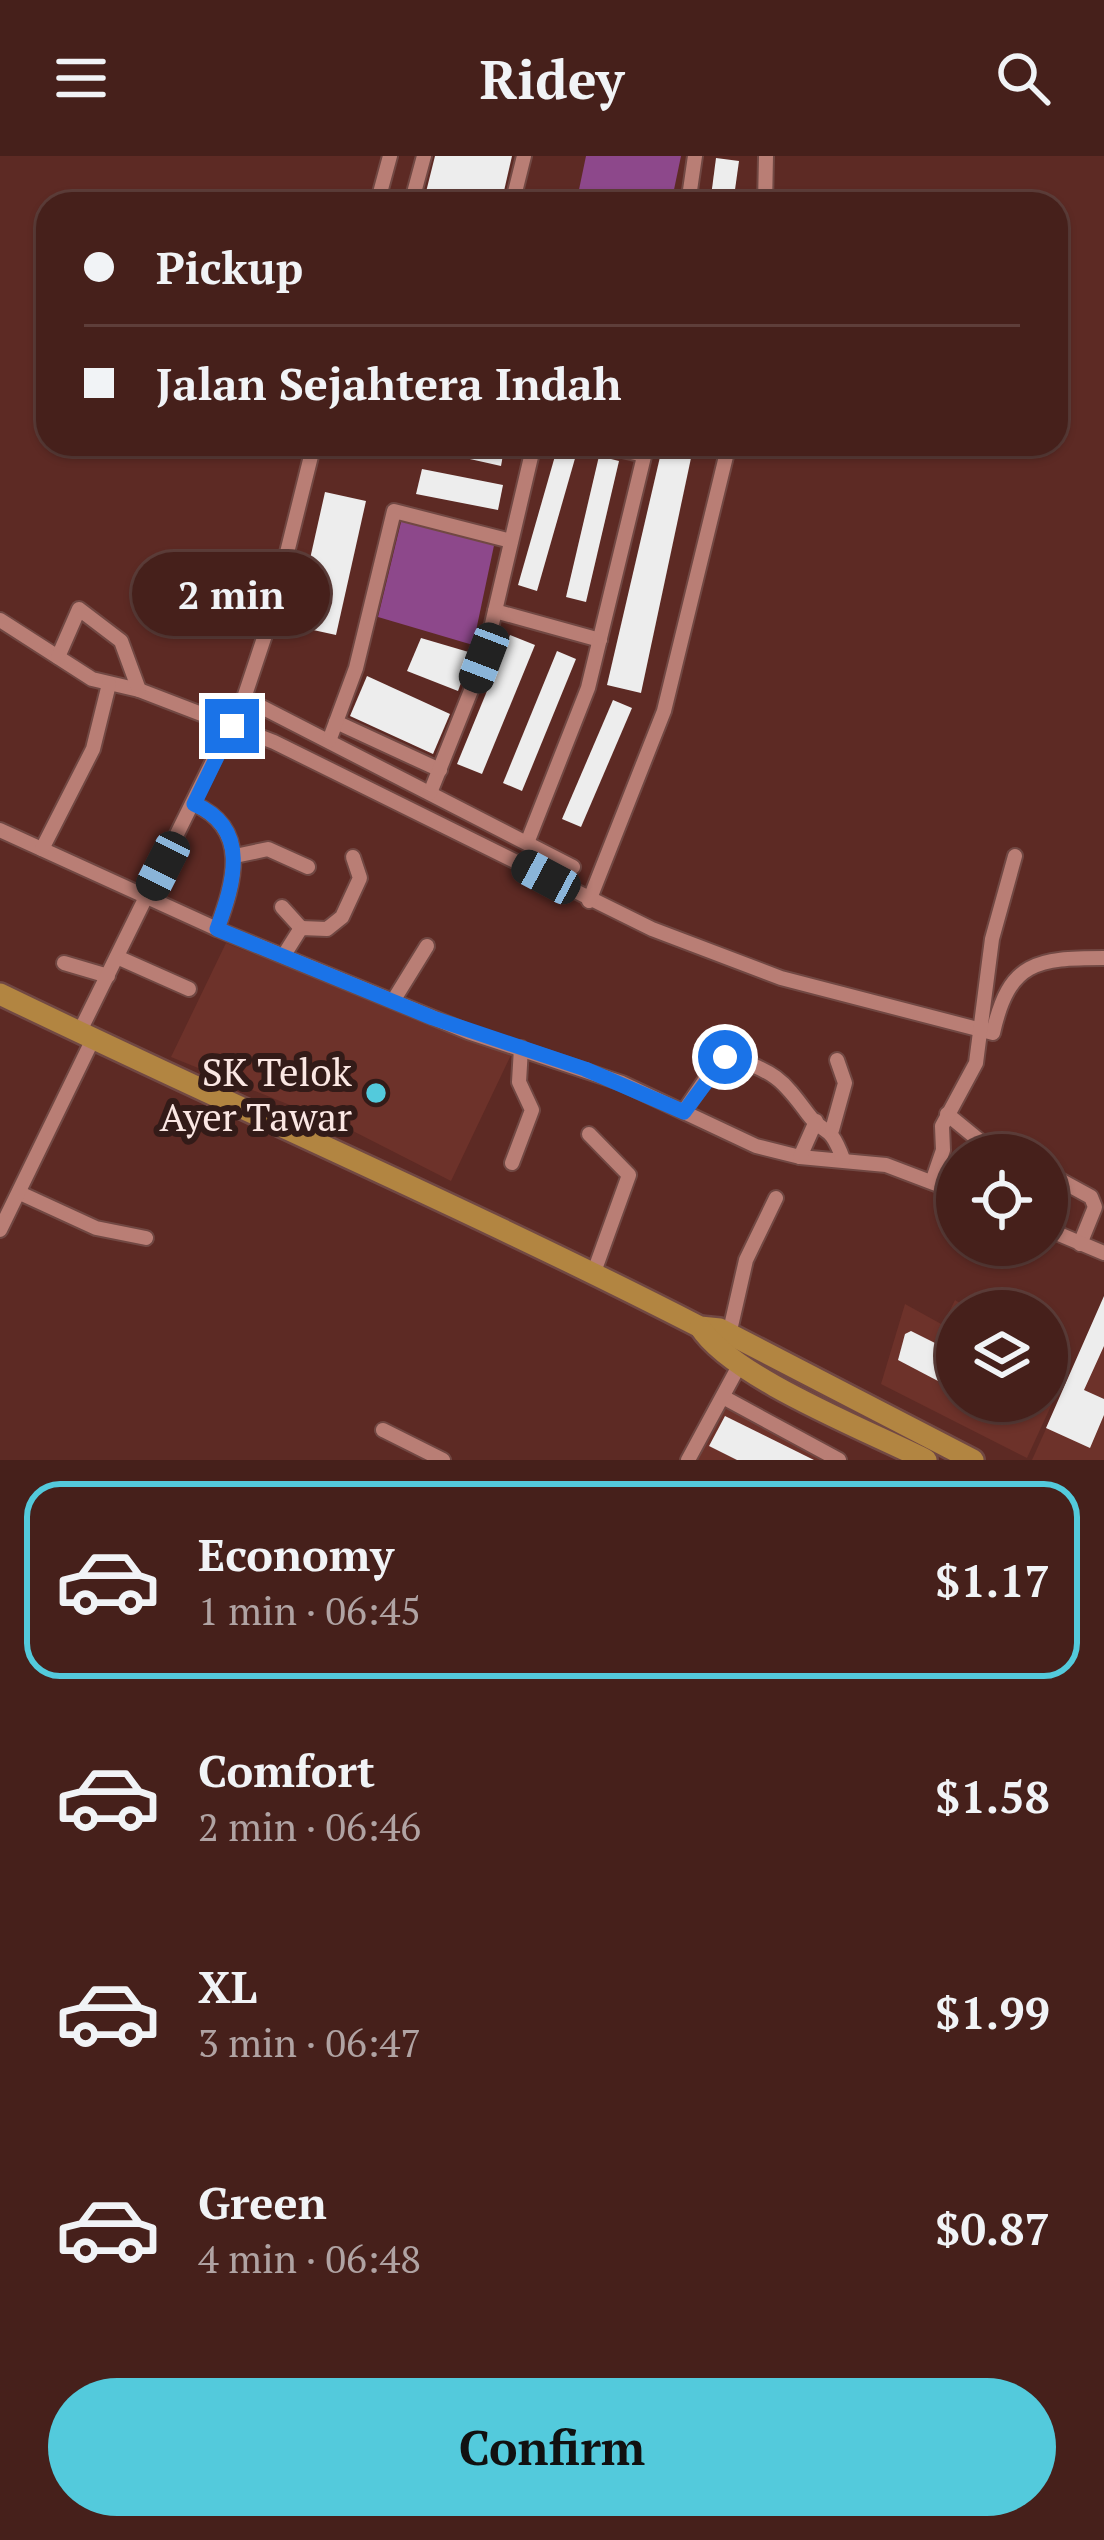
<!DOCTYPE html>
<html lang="en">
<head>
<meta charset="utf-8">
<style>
  body { margin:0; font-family:"PT Serif",serif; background:#4d2824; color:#f1f3f6; height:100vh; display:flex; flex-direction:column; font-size:45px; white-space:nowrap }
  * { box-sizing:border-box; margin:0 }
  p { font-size:39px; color:#b0a3a3 }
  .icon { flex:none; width:66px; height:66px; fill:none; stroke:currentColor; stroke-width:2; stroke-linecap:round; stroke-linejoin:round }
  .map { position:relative; height:1304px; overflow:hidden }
  .details { display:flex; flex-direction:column; background:#46201b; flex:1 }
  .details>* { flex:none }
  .guide { position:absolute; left:36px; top:36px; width:1032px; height:264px; border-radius:36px; box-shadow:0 3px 9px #0004,0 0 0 3px #5e3e3a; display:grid; align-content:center; height:264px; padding:0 48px; background:#46201b }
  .tools { position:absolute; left:936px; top:978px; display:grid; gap:24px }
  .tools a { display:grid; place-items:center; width:132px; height:132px; border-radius:50%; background:#46201b; box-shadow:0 3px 9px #0004,0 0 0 3px #5e3e3a; font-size:60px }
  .end { position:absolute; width:54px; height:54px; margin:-27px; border:15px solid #1a73e8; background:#fff; box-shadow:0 0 0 6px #fff }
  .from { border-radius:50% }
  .bubble { position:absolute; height:84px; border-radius:42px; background:#46201b; box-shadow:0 3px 9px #0004,0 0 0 3px #5e3e3a; font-size:39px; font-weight:600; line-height:84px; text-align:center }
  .car { position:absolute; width:36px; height:72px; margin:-36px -18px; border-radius:15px; box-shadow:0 0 9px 3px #0007; background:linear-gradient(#222 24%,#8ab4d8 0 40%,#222 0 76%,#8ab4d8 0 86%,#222 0) }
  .guide b { display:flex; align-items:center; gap:42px; height:114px; font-size:45px }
  .guide b+b { border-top:3px solid #5e3e3a }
  .guide i { width:30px; height:30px; background:#f1f3f6 }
  ul { padding:21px 0 0; list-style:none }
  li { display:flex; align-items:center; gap:36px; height:198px; margin:0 24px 18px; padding:0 24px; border:6px solid transparent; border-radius:36px }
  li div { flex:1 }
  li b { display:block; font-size:45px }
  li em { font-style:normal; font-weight:600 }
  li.selected { border-color:#53cadc }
  li>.icon { width:108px; height:108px; stroke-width:1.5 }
  .action { display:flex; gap:24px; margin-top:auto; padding:24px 48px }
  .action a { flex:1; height:138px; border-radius:72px; background:#53cadc; color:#111; font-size:48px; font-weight:600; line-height:138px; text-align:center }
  header { display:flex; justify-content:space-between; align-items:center; height:156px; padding:0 48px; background:#46201b; font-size:54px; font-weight:600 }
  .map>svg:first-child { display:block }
</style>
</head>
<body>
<header><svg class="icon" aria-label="menu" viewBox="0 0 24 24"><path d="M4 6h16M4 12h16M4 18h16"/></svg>Ridey<svg class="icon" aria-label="search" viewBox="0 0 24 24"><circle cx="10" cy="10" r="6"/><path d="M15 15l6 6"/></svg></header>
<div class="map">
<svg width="1104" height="1304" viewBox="0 0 1104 1304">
  <rect width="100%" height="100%" fill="#5d2a24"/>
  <!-- built -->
  <g fill="#6d322a">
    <path d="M226,787L511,899L451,1025L349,973L171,901Z"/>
    <path d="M955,1144L972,1155H957V1245H1047V1234L1056,1239L1027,1302L881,1228L905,1148L943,1169Z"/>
    <path d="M1104,1144V1304H1032Z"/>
    <path d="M715,1240L844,1304H681Z"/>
  </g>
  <!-- green -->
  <g fill="#8d488b">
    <path d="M586,0H681L671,48H576Z"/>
    <path d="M402,362L496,380L473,489L378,461Z"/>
  </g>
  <!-- building -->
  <g fill="#ededed">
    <path d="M435,0H512L501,48H423Z"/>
    <path d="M716,2L739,5L733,48H710Z"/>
    <path d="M421,288H505L501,310L421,292Z"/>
    <path d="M663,288H694L641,537L607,529Z"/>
    <path d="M557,293L576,299L537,435L518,429Z"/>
    <path d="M599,300L619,305L586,446L566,441Z"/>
    <path d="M422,313L503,329L498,354L416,338Z"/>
    <path d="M325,336L366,345L336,479L295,470Z"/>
    <path d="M510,479L535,489L482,618L457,608Z"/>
    <path d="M421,482L472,497L458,535L407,515Z"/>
    <path d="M557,495L576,503L522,635L503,627Z"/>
    <path d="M367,520L450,558L433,598L350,560Z"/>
    <path d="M613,544L632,552L581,671L562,663Z"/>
    <path d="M1104,1140V1190L1084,1234L1104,1243V1259L1090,1292L1046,1272Z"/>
    <path d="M911,1175L957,1198V1235L898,1204L905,1178Z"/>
    <path d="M977,1245H1028L1022,1258L1010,1262Z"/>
    <path d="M725,1260L814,1304H737L709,1290Z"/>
  </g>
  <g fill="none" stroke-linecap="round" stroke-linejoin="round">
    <defs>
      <g id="street">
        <path d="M377,48L390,0"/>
        <path d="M411,48L424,0"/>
        <path d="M512,48L524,0"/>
        <path d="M688,48L695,0"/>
        <path d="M765,48L766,0"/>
        <path d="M597,288L644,299"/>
        <path d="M495,455L600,484"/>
        <path d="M0,464L92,523L139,534L274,586L652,773L781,822L993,877C1009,805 1037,802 1104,802"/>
        <path d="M58,501L79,453L121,485L139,534"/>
        <path d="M244,542L573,711"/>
        <path d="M336,566L440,614"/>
        <path d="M329,585L356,512L394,355L511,385"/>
        <path d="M430,637L484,502L534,288"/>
        <path d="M194,648C251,673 234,727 217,773"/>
        <path d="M0,674L217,773L468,876L622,927L756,990L800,1001L886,1009L957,1036"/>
        <path d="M527,687L588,532L647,288"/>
        <path d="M42,693L93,593L109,528"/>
        <path d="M235,700L268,693L308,711"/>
        <path d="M589,745L664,555L729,288"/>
        <path d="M282,751L301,772"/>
        <path d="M284,799L301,772L327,773L342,761L360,722L353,701"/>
        <path d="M117,801L189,833"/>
        <path d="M64,807L108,820"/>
        <path d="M393,845L427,790"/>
        <path d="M79,877L244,542L271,461L314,288"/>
        <path d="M684,955L716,908L730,900C775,917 781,921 808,958C825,981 829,965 843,1003"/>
        <path d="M947,958L997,999"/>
        <path d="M832,974L845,927L837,904"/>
        <path d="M589,978L629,1019L594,1116"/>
        <path d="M800,1001L816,965"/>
        <path d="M512,1007L532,954L519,926L521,892"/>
        <path d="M1047,1017L1091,1041L1095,1051L1080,1088"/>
        <path d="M932,1026L943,994L942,970L976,907L992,783L1015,700"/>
        <path d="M22,1038L96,1072L146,1082"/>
        <path d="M1047,1073L1104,1097"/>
        <path d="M0,1074L93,883"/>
        <path d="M729,1179L746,1104L776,1042"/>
        <path d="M723,1241L839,1304"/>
        <path d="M383,1274L443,1304"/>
        <path d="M688,1304L740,1208"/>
      </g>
      <g id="primary">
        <path d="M0,838C233,951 470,1053 700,1171L720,1173L973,1304"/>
        <path d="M700,1171C731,1221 869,1275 926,1304"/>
      </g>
    </defs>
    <!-- street casing -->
    <use href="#street" stroke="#714843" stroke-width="18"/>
    <!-- primary casing -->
    <use href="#primary" stroke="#714843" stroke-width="26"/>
    <!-- street -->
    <use href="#street" stroke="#b97e75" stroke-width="14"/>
    <!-- primary -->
    <use href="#primary" stroke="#b28541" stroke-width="21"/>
  </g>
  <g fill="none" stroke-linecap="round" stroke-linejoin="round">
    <!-- route -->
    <path stroke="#1a73e8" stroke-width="15" d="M232,570L194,648C251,672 234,727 217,773L433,862L585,913L684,956L725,901"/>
  </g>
  <!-- markers -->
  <circle fill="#53cadc" stroke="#331b18" stroke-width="4.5" cx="376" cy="937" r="12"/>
  <g text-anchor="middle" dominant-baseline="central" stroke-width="12" stroke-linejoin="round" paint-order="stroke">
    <!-- poi labels -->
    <g font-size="39" fill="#fbe7e3" stroke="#331b18" text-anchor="end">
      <text x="352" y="915">SK Telok<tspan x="352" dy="45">Ayer Tawar</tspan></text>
    </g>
  </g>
</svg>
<div class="tools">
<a><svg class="icon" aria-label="locate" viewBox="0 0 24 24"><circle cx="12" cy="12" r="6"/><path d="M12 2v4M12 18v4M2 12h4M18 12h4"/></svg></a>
<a><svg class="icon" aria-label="layers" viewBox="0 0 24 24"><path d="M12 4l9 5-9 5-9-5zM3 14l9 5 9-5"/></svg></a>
</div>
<i class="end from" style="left:725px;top:901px"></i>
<i class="end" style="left:232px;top:570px"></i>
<div class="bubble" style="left:132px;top:396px;width:198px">2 min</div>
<i class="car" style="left:484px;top:502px;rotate:201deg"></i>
<i class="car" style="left:163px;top:710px;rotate:207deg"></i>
<i class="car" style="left:546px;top:721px;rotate:298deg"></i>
<div class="guide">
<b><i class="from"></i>Pickup</b>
<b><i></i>Jalan Sejahtera Indah</b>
</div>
</div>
<section class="details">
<ul>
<li class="selected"><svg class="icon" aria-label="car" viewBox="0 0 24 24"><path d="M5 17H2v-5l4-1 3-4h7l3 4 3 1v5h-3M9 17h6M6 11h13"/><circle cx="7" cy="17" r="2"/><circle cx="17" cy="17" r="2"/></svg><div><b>Economy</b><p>1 min · 06:45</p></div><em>$1.17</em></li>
<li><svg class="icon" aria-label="car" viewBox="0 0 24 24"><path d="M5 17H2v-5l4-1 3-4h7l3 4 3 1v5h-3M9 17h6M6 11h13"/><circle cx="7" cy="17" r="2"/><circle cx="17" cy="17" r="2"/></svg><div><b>Comfort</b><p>2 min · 06:46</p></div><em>$1.58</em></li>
<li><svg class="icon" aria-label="car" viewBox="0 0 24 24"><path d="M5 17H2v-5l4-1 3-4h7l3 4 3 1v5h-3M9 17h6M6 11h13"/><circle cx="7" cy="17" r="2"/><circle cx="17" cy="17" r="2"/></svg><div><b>XL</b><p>3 min · 06:47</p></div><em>$1.99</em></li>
<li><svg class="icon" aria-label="car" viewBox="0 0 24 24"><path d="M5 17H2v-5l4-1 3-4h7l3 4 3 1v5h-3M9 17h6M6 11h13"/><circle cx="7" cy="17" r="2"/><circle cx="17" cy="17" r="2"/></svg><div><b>Green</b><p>4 min · 06:48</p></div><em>$0.87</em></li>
</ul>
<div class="action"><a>Confirm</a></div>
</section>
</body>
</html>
